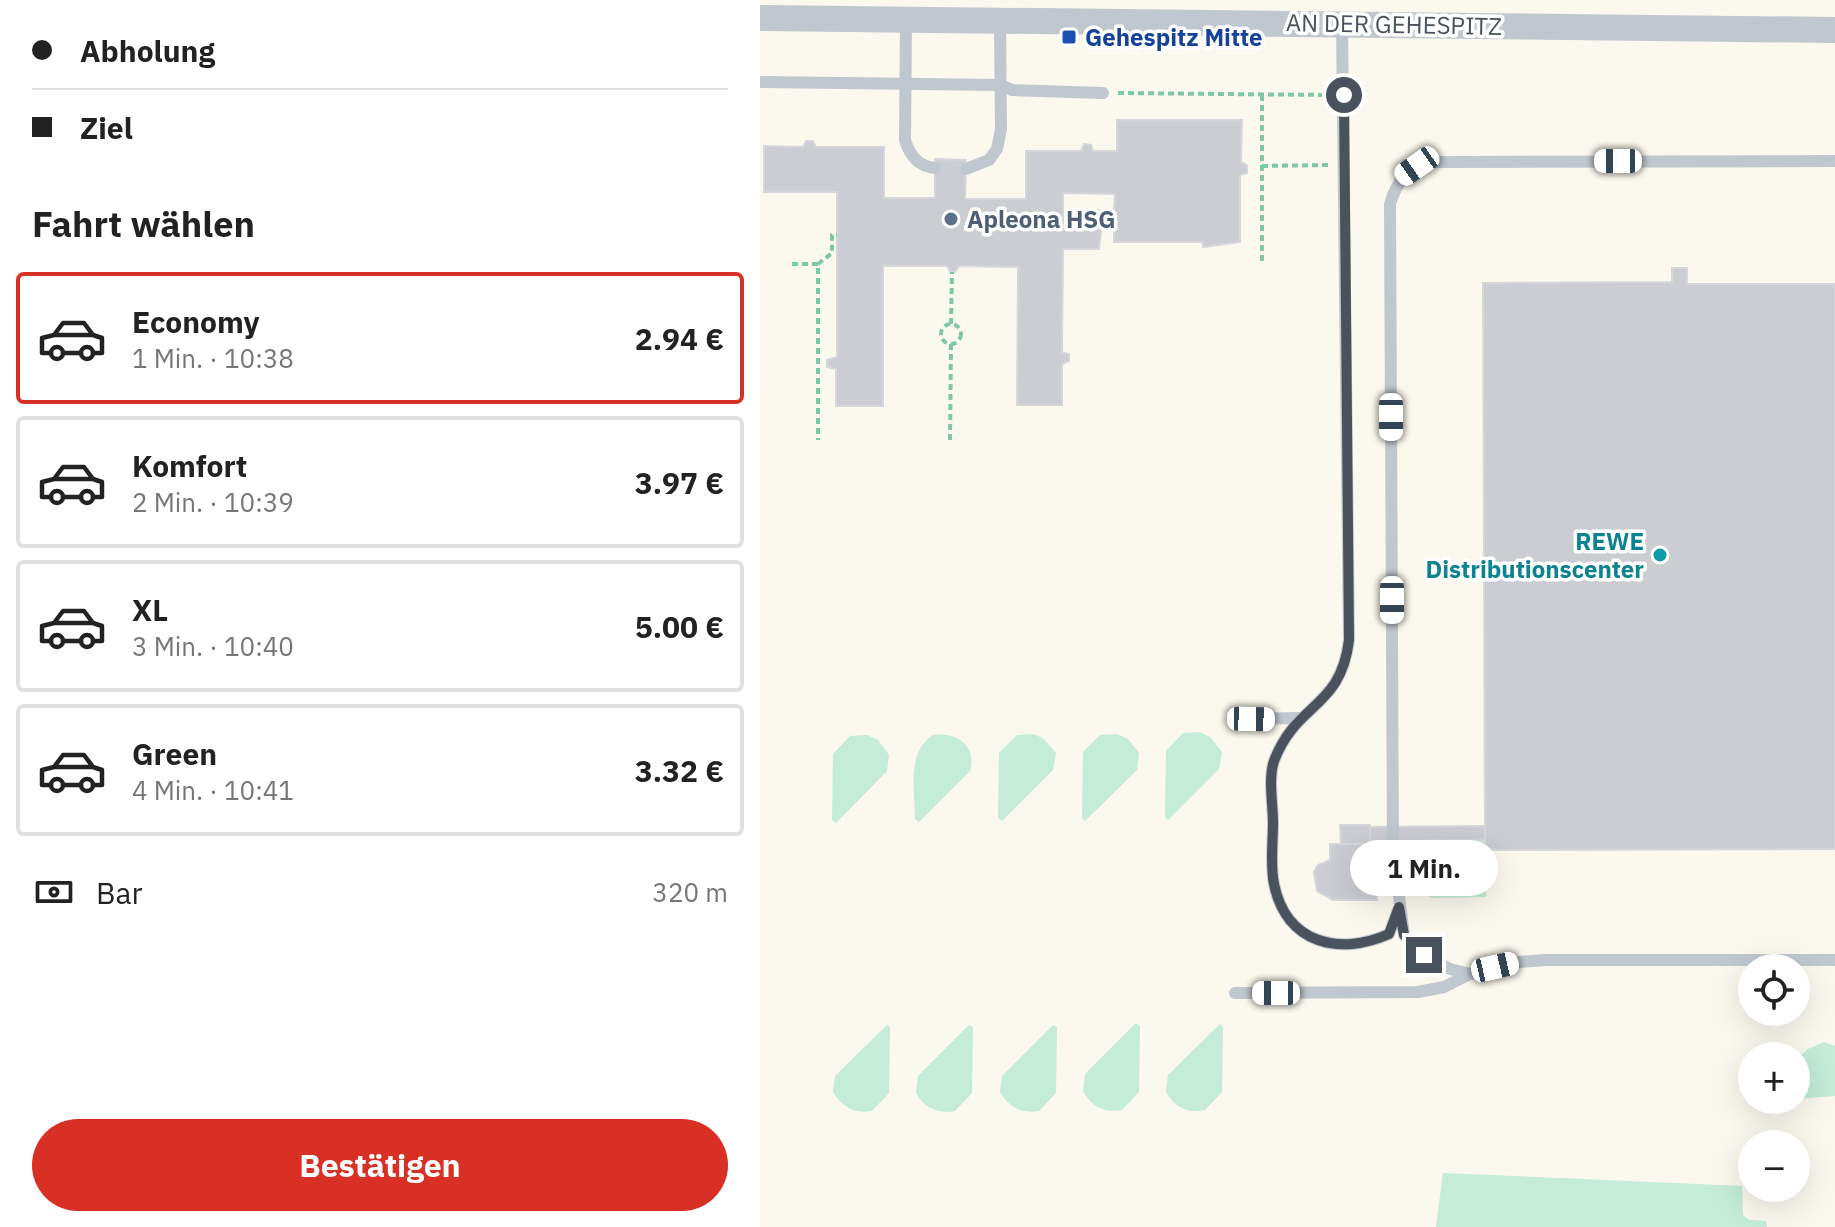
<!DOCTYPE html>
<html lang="de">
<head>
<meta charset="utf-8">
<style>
  body { margin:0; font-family:"IBM Plex Sans",sans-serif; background:#f6f6f6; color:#222; height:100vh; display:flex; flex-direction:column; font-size:30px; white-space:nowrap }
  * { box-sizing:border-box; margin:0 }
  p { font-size:26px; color:#767676 }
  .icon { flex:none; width:44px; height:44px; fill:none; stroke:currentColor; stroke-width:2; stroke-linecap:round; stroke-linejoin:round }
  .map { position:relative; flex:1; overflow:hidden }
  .details { display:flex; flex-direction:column; background:#fff; width:760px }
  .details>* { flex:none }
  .guide { display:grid; align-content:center; height:176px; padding:0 32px; background:#fff }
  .buttons { position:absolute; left:978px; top:954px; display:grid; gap:16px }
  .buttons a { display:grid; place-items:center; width:72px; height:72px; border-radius:50%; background:#fff; box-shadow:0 8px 32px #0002; font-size:40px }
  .end { position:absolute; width:36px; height:36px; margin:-18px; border:10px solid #4a535d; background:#fff; box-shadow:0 0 0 4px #fff }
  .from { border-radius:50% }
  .bubble { position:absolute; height:56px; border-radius:28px; background:#fff; box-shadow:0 8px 32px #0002; font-size:26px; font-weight:800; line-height:56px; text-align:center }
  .car { position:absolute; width:24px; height:48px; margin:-24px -12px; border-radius:10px; box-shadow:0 0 6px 2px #0007; background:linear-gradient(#fff 24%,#345 0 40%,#fff 0 76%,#345 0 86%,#fff 0) }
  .guide b { display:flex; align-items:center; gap:28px; height:76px; font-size:30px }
  .guide b+b { border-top:2px solid #e0e0e0 }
  .guide i { width:20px; height:20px; background:#222 }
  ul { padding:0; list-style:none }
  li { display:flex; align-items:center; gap:24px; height:132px; margin:0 16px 12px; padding:0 16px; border:4px solid #e0e0e0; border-radius:8px }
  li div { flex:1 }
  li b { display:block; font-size:30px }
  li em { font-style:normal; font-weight:800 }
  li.on { border-color:#d93025 }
  li>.icon { width:72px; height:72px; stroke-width:1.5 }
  h2 { padding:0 32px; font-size:36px; line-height:96px }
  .pay { display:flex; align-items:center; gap:20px; height:88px; padding:0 32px; font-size:30px }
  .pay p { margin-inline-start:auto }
  .action { display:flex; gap:16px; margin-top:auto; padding:16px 32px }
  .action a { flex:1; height:92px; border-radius:48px; background:#d93025; color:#fff; font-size:32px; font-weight:800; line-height:92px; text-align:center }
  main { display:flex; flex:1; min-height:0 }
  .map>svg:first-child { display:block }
</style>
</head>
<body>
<main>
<section class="details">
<div class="guide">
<b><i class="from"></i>Abholung</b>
<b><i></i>Ziel</b>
</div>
<h2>Fahrt wählen</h2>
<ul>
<li class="on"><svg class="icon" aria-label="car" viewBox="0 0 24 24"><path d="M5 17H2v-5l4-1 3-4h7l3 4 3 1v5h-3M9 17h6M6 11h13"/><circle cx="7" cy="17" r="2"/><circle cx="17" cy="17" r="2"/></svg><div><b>Economy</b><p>1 Min. · 10:38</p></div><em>2.94 €</em></li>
<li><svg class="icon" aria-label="car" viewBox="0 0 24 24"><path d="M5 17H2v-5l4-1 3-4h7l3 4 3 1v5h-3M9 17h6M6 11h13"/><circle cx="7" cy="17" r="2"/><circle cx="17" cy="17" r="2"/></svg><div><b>Komfort</b><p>2 Min. · 10:39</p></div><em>3.97 €</em></li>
<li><svg class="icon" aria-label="car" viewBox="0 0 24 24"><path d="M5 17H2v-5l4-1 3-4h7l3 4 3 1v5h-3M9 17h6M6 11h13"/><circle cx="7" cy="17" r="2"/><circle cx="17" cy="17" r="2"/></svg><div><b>XL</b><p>3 Min. · 10:40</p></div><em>5.00 €</em></li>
<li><svg class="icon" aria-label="car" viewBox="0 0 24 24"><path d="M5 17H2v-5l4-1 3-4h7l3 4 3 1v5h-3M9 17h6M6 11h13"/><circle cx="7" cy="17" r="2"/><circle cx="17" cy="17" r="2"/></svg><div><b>Green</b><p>4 Min. · 10:41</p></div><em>3.32 €</em></li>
</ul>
<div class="pay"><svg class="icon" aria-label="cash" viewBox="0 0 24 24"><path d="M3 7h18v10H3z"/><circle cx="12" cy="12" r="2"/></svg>Bar<p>320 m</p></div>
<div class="action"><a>Bestätigen</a></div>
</section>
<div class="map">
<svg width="1075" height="1227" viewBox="0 0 1075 1227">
  <rect width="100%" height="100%" fill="#f3f1f1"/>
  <!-- commercial -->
  <path fill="#fbf8ed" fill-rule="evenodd" d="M0,0H1075V1227H1007L1006,1221L989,1220L983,1214L982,1186L683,1173L676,1227H0ZM992,968H1036V1012H992ZM992,1056H1036V1100H992ZM992,1144H1036V1188H992Z"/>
  <!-- green -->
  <g fill="#c4ecd6">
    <path d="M440,732L450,737L462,752L459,769L408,820L405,817L406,751L423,733Z"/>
    <path d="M274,734L284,739L296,753L293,770L242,821L238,818L239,753L257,735Z"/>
    <path d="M357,734L368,739L379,753L377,770L325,821L322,818L323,752L340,735Z"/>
    <path d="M107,735L118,740L129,755L127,771L76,823L72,820L73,754L90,736Z"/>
    <path d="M173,735C197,732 217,746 210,771L159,822L155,819C155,790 146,753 173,735Z"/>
    <path d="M645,840H725L726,897L673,898L662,894L649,870Z"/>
    <path d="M376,1023L380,1026L379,1092L362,1110C344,1113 332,1107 323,1091L325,1074Z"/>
    <path d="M460,1024L463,1027L462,1092L445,1110C427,1114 415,1107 406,1092L408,1075Z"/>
    <path d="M127,1025L130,1027L129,1093L112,1111C94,1114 82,1107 73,1092L75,1076Z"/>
    <path d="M209,1025L213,1027L212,1093L195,1111C177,1114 165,1108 156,1093L158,1076Z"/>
    <path d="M293,1025L297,1027L296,1093L279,1111C261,1114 249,1107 240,1092L242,1076Z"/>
    <path d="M1064,1042L1075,1046V1096L1036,1099V1060L1048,1049Z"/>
    <path d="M683,1173L982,1186L983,1215L989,1220L1006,1221L1007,1227H676Z"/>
  </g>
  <!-- building -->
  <g fill="#cbcdd3" stroke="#d5d7dc" stroke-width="2" fill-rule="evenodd">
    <path d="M357,120H482L481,162L487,165V173L480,175V242L443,247V242H354V224H342L339,249H303L302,352L309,354V361L302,364V405H257L258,267L199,266L195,272H190L187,266H123V406H76V369L67,367V360L77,357V192H4V146L43,147L46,141H53L56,147H124V198H175V159L206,160L205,199H266V151H321L324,144L331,145L333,151H357ZM303,193L355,194L354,212L328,209L308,229H303Z"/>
    <path d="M912,268H927V284H1075V849L725,850L723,283L912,282Z"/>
    <path d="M580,825H610V844H581Z"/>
    <path d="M725,826V840L610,841V827Z"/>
    <path d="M570,844H617V900H573L557,891L554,872L558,865L570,860Z"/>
  </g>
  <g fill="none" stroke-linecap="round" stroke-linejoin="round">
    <!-- path -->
    <g stroke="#7ec8a8" stroke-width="4" stroke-dasharray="6 4" stroke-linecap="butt">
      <path d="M358,93L569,95"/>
      <path d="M502,95V261"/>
      <path d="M502,166L568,165"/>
      <path d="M32,264H58V440"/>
      <path d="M58,264L72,253V235H77"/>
      <path d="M191,324L192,272"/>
      <circle cx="191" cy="334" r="10"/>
      <path d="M190,440L191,344"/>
    </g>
    <!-- lane -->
    <g stroke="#c0c7ce" stroke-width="12">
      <path d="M146,19L145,140C150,156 158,166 175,168"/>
      <path d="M582,24L589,640C580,710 536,702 514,761C508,779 513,804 513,823C513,842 510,865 514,884C526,944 580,956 629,934L638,910"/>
      <path d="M0,82L241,85L252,90L343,93"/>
      <path d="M1075,161L672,162C648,168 637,180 630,204L633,850L644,935L664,955L690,969L710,974L759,962L785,960H1075"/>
      <path d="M206,169L229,160L237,149L241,129L240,20"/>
      <path d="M474,719L539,718"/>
      <path d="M475,993L658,992L684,987L710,974"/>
    </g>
    <!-- street -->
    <path stroke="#c0c7ce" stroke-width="26" d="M0,18L1075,30"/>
  </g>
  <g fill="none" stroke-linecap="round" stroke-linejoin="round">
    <!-- route -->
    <path stroke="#4a535d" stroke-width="10" d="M584,95L589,640C581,709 536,702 514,761C508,779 513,804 513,823C513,842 510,865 514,884C526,944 580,956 629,934L639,907L644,935L664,955"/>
  </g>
  <!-- markers -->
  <rect fill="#1a4fb4" stroke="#fff" stroke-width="3" x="301" y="29" width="16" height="16" rx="4"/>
  <circle fill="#5c6f8a" stroke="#fff" stroke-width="3" cx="191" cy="219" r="8"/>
  <circle fill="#0f9aa8" stroke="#fff" stroke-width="3" cx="900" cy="555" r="8"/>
  <g text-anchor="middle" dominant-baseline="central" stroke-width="7" stroke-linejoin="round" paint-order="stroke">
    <!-- street labels -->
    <g font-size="24" fill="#4a535d" stroke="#fff">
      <text transform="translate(634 24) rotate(1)">AN DER GEHESPITZ</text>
    </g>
    <!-- transit labels -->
    <g font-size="24" font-weight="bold" fill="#164399" stroke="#fff" text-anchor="start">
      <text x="325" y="37">Gehespitz Mitte</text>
    </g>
    <!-- service labels -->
    <g font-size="24" font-weight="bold" fill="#4e5e75" stroke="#fff" text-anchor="start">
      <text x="207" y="219">Apleona HSG</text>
    </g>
    <!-- culture labels -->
    <g font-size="24" font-weight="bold" fill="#0d838f" stroke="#fff" text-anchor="end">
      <text x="884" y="541">REWE<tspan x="884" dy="28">Distributionscenter</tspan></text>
    </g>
  </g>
</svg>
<div class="buttons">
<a><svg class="icon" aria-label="locate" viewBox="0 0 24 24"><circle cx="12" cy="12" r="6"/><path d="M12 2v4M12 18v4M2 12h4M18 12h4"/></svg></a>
<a>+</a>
<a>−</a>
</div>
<i class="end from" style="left:584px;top:95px"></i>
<i class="end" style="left:664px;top:955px"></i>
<div class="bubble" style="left:590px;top:840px;width:148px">1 Min.</div>
<i class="car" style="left:858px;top:161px;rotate:270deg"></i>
<i class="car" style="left:657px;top:166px;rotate:235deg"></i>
<i class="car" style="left:631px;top:417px;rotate:180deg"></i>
<i class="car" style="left:632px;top:600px;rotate:180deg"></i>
<i class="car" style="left:491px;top:719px;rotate:91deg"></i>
<i class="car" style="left:735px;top:967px;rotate:77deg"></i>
<i class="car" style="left:516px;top:993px;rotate:270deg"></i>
</div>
</main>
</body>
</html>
